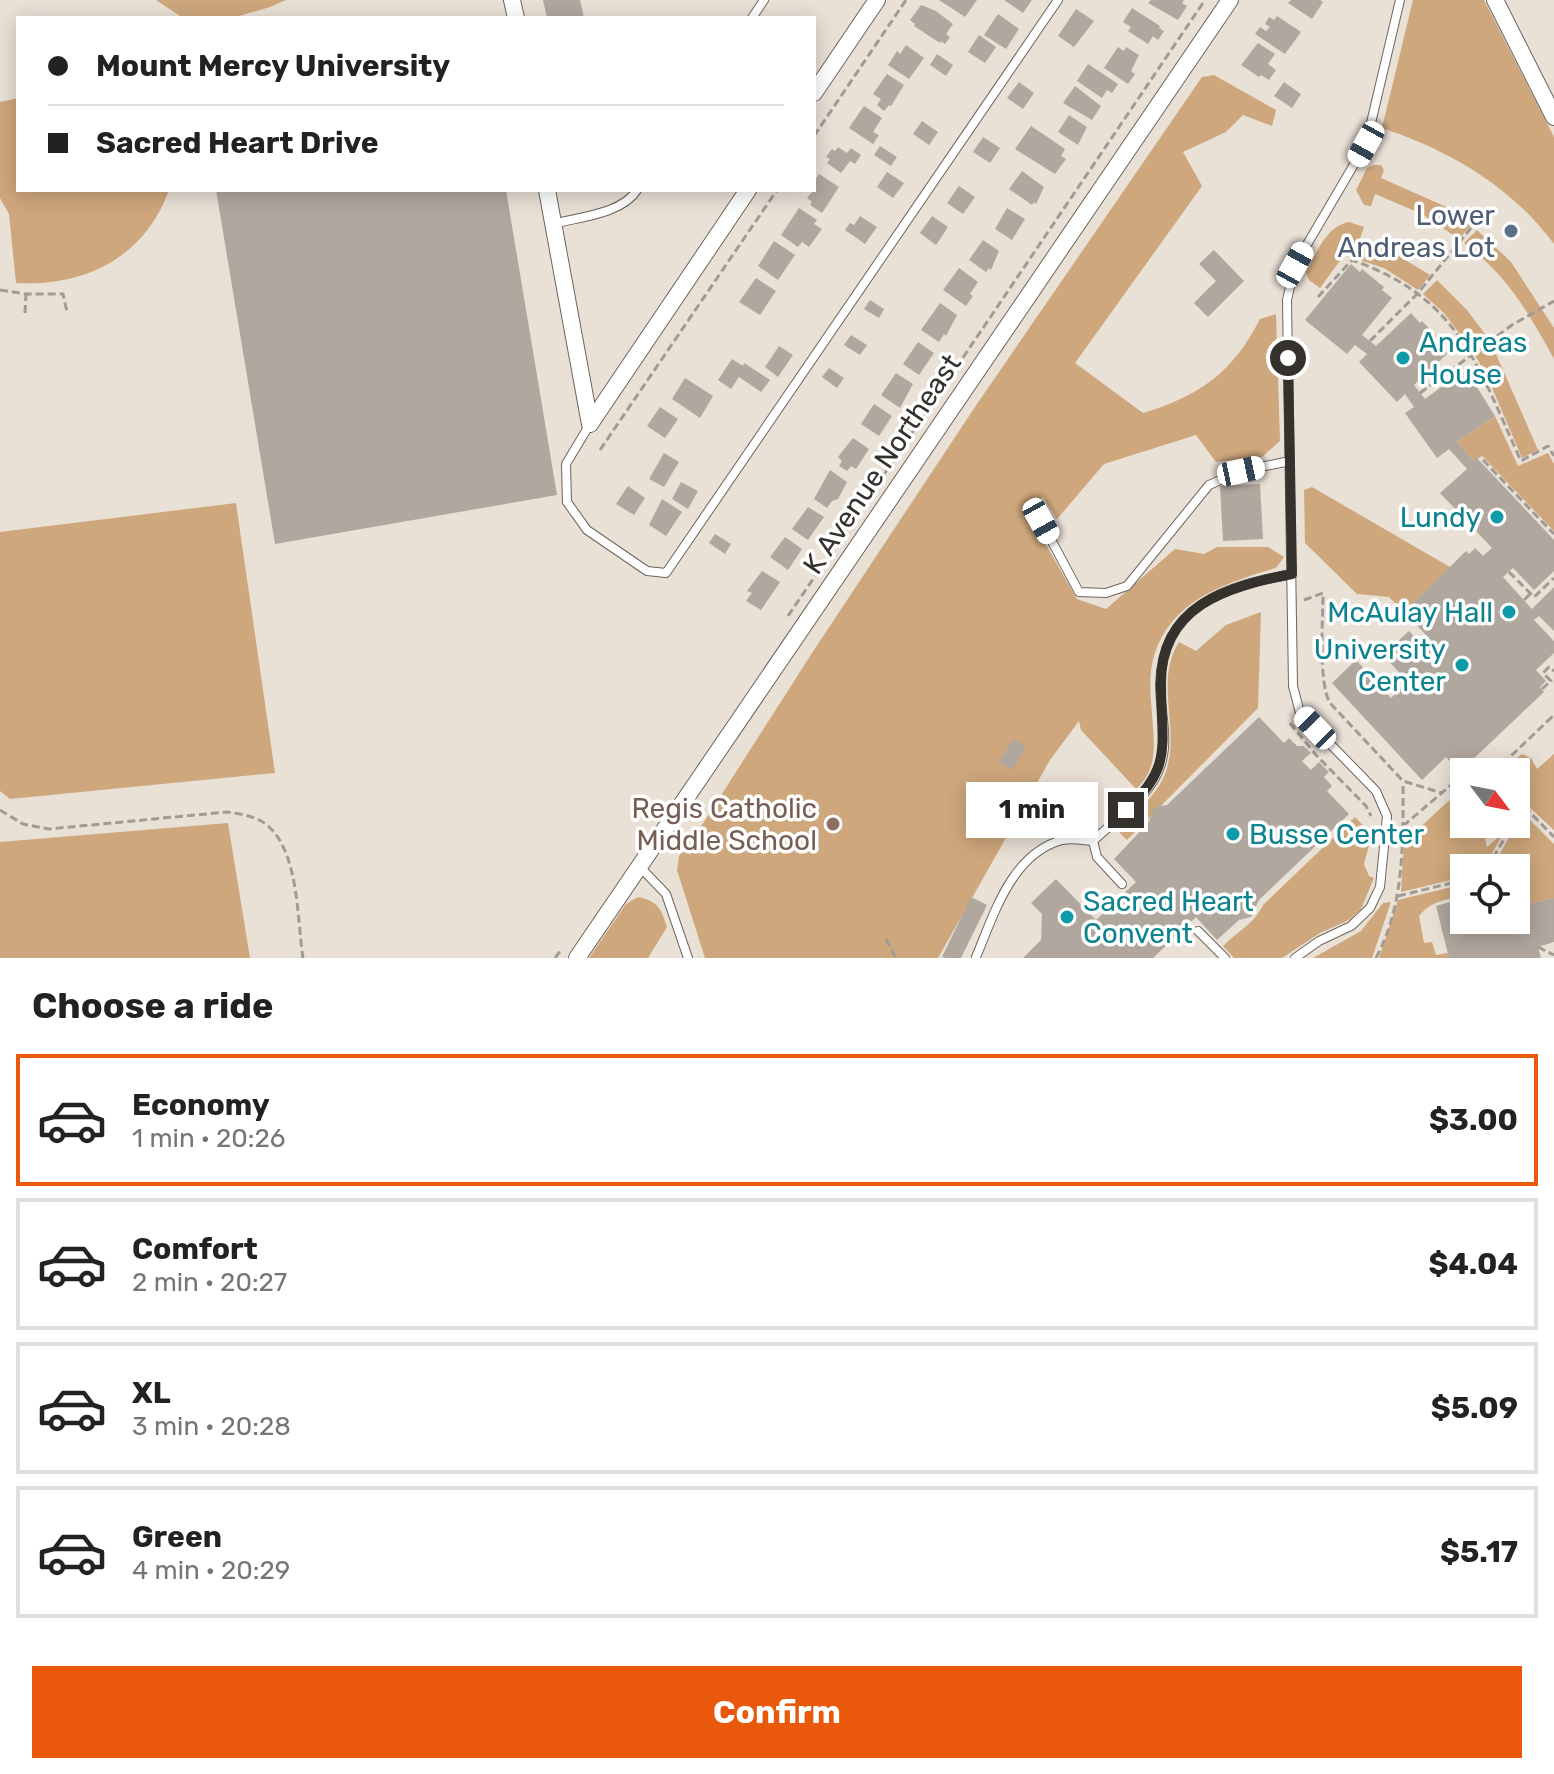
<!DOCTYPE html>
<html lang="en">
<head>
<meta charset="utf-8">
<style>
  body { margin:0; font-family:Rubik,sans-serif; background:#f2f2f2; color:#222; height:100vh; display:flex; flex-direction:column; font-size:30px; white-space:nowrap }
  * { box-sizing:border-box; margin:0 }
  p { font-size:26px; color:#767676 }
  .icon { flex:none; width:44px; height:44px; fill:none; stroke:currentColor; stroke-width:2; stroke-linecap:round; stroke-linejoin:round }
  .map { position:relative; height:958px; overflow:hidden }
  .side { display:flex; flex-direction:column; background:#fff; flex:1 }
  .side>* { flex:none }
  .top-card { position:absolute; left:16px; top:16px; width:800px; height:176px; border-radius:0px; box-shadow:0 4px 20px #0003; display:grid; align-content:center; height:176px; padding:0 32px; background:#fff }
  .needle { width:52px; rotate:122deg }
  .controls { position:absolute; left:1450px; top:758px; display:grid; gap:16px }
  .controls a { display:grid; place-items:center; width:80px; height:80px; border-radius:0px; background:#fff; box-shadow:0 4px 20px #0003; font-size:40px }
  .end { position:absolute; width:36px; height:36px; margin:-18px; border:10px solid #35312d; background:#fff; box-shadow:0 0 0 4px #fff }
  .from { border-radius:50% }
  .bubble { position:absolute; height:56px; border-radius:0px; background:#fff; box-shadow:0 4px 20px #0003; font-size:26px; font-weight:700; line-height:56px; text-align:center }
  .car { position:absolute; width:24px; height:48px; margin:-24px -12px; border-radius:10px; box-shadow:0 0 6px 2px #0007; background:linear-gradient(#fff 24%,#345 0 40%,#fff 0 76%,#345 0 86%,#fff 0) }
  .top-card b { display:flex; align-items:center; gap:28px; height:76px; font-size:30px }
  .top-card b+b { border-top:2px solid #e0e0e0 }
  .top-card i { width:20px; height:20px; background:#222 }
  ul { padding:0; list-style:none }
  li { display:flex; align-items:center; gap:24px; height:132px; margin:0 16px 12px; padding:0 16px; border:4px solid #e0e0e0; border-radius:0px }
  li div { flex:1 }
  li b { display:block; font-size:30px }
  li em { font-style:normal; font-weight:700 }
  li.on { border-color:#ea580c }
  li>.icon { width:72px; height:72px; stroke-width:1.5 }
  h2 { padding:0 32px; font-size:36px; line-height:96px }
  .primary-button { display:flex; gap:16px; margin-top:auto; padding:16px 32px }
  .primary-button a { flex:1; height:92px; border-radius:0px; background:#ea580c; color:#fff; font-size:32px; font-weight:700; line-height:92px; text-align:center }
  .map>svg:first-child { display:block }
</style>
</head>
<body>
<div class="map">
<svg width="1554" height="958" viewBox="0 0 1554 958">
  <rect width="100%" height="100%" fill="#e9e0d6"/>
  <!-- green -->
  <g fill="#cea77c">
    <path d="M156,0H286L270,7L232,18H183Z"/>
    <path d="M1413,0H1484L1554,137V244C1512,187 1449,150 1382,128Z"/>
    <path d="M1214,75L1276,110L1272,126L1243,115L1226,132L1183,152L1202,186L1075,363L1143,413C1200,396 1233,372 1260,319L1276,314L1280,441L1262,457L1216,462L1196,435L1104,464L1057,519L1043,497L1032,508L1033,522L1077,599L1106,609L1175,549L1204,554L1217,547H1268L1284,557L1276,568C1220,584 1161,604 1151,671C1149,689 1152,709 1153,727C1155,751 1155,772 1136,789L1081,730L1079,721L1050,760L938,958H705L677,870L679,856L704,822L812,653L977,404L1202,77Z"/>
    <path d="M18,98V190H169C145,257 85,287 16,283L9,214L0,198V102Z"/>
    <path d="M1374,165H1381L1384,170L1381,178L1451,209L1471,225L1459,239L1422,214L1375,194L1371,206L1364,205L1356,190L1367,168Z"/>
    <path d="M1349,222L1364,227L1360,239L1397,255L1430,275L1418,290L1384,268L1344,255L1320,288L1309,280L1306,272C1317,253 1326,226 1349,222Z"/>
    <path d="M1477,230L1511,262L1554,328V359C1529,313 1507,275 1464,243Z"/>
    <path d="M1437,280L1467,310L1488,338L1472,350L1444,313L1423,294Z"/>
    <path d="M1492,345L1538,450L1522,458L1487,376L1475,355Z"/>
    <path d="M1495,416L1518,466L1548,453L1554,464V531L1482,456L1474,461L1457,442Z"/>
    <path d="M1312,487L1450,567L1404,612L1389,597L1357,594L1305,543L1304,490Z"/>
    <path d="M236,503L275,773L10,799L0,791V532Z"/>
    <path d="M1261,612L1258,708L1127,840L1117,830C1133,814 1157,796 1165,774C1182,730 1153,683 1179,642L1196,651L1226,625Z"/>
    <path d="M1522,754L1531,758L1537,769L1554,754V830L1516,795V772H1509L1513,761Z"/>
    <path d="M1454,796L1464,809V824H1482L1487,847L1504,832L1484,868H1464V877L1401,892L1404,842Z"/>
    <path d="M1355,817L1372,835L1364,864L1369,876L1374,878L1361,909L1349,920L1320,933L1282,958H1234L1223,946C1237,932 1255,923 1263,905Z"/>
    <path d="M1527,817L1554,844V898L1529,904L1524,883L1516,885V868H1492L1519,819Z"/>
    <path d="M228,823L250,958H0V842Z"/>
    <path d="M1464,884V890C1446,905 1436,896 1419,916L1424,943L1432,942L1436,955L1448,953L1449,958H1379L1398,900Z"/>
    <path d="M638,897C658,901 661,909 667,927L648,958H589L626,904Z"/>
    <path d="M1391,902L1372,958H1313L1361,931L1383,903Z"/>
  </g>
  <!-- building -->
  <g fill="#b0a79e">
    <path d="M543,0H580L584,18H547Z"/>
    <path d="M939,0H977L965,17Z"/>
    <path d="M1004,0H1032L1023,13Z"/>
    <path d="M1151,0H1184L1182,3L1187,6L1178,20L1148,3Z"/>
    <path d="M1291,0H1320L1323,2L1312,19L1288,3Z"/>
    <path d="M921,5L936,11L953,24L946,34L950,37L945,44L941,41L940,43L914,26L915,24L910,20Z"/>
    <path d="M1132,8L1160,26L1159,28L1164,31L1158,40L1153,36L1148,44L1128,31L1131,27L1123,22Z"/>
    <path d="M1076,9L1094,21L1074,47L1058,36Z"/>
    <path d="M998,14L1019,29L1006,49L984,35Z"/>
    <path d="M1277,16L1301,32L1285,54L1255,34L1260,27L1266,31L1270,27L1265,24L1269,17L1274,20Z"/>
    <path d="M979,35L996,47L985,63L968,52Z"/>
    <path d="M1258,43L1275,54L1268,64L1276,70L1269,80L1261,75L1259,77L1241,65Z"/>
    <path d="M906,45L924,58L909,79L888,65L897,51L900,54Z"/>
    <path d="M1118,47L1124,51L1126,47L1139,55L1131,71L1135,74L1128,84L1104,68Z"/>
    <path d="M937,54L953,65L946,76L930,65Z"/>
    <path d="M1088,64L1118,84L1112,93L1107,90L1102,98L1077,81Z"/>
    <path d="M887,74L904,85L891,106L889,105L884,111L877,105L881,99L873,94Z"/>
    <path d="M1019,82L1034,93L1023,109L1007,98Z"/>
    <path d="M1284,82L1301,94L1292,108L1274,96Z"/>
    <path d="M1075,86L1101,106L1092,120L1063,103Z"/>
    <path d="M864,106L882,118L873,132L879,135L873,144L849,128Z"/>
    <path d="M1069,115L1087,127L1078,145L1058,132Z"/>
    <path d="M922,121L938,132L929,145L913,134Z"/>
    <path d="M1031,126L1065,149L1061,156L1066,159L1055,174L1015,149Z"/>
    <path d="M983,137L1000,148L990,163L973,152Z"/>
    <path d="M880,146L897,157L891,166L874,155Z"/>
    <path d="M838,147L847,153L851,148L861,155L855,164L850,161L841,173L827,163L830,159L826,157L832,149L835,151Z"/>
    <path d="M1022,171L1044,187L1036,204L1034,202L1032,205L1009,189Z"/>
    <path d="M887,172L904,183L893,198L877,187Z"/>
    <path d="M819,174L839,187L822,213L810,205L812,202L807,198L814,190V182Z"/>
    <path d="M959,186L975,197L963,214L947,203Z"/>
    <path d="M216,190H506L557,495L275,544Z"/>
    <path d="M799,208L817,220L814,224L822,229L809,247L802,242L798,247L781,235Z"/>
    <path d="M1007,208L1025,219L1012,240L995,229Z"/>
    <path d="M860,216L877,227L865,244L845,230L850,223L854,225Z"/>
    <path d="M932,216L948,227L936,245L920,233Z"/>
    <path d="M983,240L999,251L991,270L989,268L986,272L969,260Z"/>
    <path d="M774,241L795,255L778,280L758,266Z"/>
    <path d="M1214,250L1244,281L1208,317L1194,303L1216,281L1199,264Z"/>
    <path d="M1351,264L1360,272L1362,269L1384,287L1382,290L1392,298L1362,335L1376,346L1411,313L1420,323L1422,321L1442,342L1440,344L1448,353L1414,385L1425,399L1463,371L1471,382L1473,381L1495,416L1457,442L1474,461L1477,458L1554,540V571L1534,590L1513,568L1503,577L1532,609L1554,587V631L1539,616L1534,620L1554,641V653L1536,670L1546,681L1540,687L1544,692L1468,764L1463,760L1455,767L1446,757L1422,780L1332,683L1356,660L1391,698L1408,682L1383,655L1409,631L1424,647L1431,640L1404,612L1466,551L1469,554L1475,548L1483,556L1492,548L1440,493L1467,469L1449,449L1437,458L1405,413L1414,407L1405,394L1397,402L1359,362L1367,354L1355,345L1347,354L1305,320Z"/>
    <path d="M959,268L978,282L970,294L973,296L966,306L943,290Z"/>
    <path d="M756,278L776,291L760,315L739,302Z"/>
    <path d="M870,300L884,309L879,318L864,309Z"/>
    <path d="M940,303L957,315L946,336L944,334L939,342L921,330Z"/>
    <path d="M851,335L867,345L860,355L844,345Z"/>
    <path d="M918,342L934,353L919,375L903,364Z"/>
    <path d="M779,346L793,355L778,377L765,367Z"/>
    <path d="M732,359L743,366L744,363L770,380L761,392L739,377L731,389L718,380Z"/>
    <path d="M829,368L844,378L837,388L822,377Z"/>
    <path d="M896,373L913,384L900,408L881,395Z"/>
    <path d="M685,378L713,396L700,418L672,399Z"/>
    <path d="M874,404L892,416L879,436L861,424Z"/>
    <path d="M660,407L678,419L665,438L647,426Z"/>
    <path d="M853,438L869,449L856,469L851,466L847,471L839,466L842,461L838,457Z"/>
    <path d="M664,453L679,462L664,487L649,479Z"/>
    <path d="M830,470L847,482L838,499L832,501L827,508L814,499Z"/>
    <path d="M681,482L698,491L688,509L672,499Z"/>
    <path d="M1260,484L1263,539L1223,541L1220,486Z"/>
    <path d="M628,486L645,498L634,515L616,504Z"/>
    <path d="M662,499L682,512L666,536L649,525Z"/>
    <path d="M808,507L824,517L808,540L792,529Z"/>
    <path d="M715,534L731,544L725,554L709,543Z"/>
    <path d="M785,537L802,549L788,570L770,557Z"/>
    <path d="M762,571L780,582L761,610L746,601L752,593L747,591Z"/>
    <path d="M1259,717L1284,743L1289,738L1297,746H1304L1311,753L1302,761L1311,770L1319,762L1329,772L1324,777L1332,786L1327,791L1349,814L1259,900L1251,917L1239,920L1217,940L1196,917L1153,958H1023L1041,940L1042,914L1031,903L1056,879L1096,920L1136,882L1114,859L1148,823L1153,810L1158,806L1167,805Z"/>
    <path d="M1013,739L1026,747L1012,770L999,762Z"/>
    <path d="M1523,883L1529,904L1554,898V942L1538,947L1541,958H1449L1436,906L1464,898V920H1516V885Z"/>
    <path d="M971,897L987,905L961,958H945L942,957Z"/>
  </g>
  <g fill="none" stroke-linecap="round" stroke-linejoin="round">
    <defs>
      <g id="service">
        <path d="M752,18L764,0"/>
        <path d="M553,224C579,217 622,214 637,190"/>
        <path d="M590,424L566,464L567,502L587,530L647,571L666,573L1058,0"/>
        <path d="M1041,521L1079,592L1106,593L1127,586L1209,485L1241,471L1290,461"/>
        <path d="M1093,841C1116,819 1152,796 1161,764C1169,738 1160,710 1160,684C1163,605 1226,586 1292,574"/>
        <path d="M1093,841L1097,857L1122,884"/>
        <path d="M640,867L666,894L688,958"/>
        <path d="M1198,931L1225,958"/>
        <path d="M976,957C994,915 1011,854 1062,840C1071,838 1083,840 1093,841"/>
        <path d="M1295,958L1319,941L1351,926L1370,908L1380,887L1387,816L1376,791L1300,713L1293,686L1287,300L1295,265L1366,144L1400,0"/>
      </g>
      <g id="minor">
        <path d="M512,0L516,18"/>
        <path d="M1495,0L1554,117"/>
        <path d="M814,93L877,0"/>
        <path d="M547,190L590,424"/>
        <path d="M590,424L748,190"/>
        <path d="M577,958L1230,0"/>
      </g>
    </defs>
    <!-- service casing -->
    <use href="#service" stroke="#6d655d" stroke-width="10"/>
    <!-- minor casing -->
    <use href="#minor" stroke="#6d655d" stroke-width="18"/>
    <!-- path -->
    <g stroke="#a29b93" stroke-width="3" stroke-dasharray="8 4" stroke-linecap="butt">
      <path d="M814,136L906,0"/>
      <path d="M0,290L26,294H63L67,312"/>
      <path d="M1318,297L1352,260C1460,298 1477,365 1521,461L1548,446L1554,456"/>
      <path d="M25,313L26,294"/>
      <path d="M1370,341L1418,293L1488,207"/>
      <path d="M1420,393L1512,325L1554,301"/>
      <path d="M600,450L777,190"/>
      <path d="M1483,460L1554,534"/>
      <path d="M1509,572L1534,597L1554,578"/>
      <path d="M1304,600L1323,593C1323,619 1318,682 1330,703L1403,781L1442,793"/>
      <path d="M1524,600L1530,594"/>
      <path d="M788,616L1205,0"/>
      <path d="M1542,689L1551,681L1543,673L1549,667L1554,671"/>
      <path d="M1290,723L1316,755L1366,806L1371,816"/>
      <path d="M1466,772H1467"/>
      <path d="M1494,772L1552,717L1554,720"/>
      <path d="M1516,798L1554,837"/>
      <path d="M0,810L23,824L49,829L227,812C241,814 257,816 268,826C299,853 297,919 303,958"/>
      <path d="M1516,819L1523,807"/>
      <path d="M1403,826L1464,774"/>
      <path d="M1487,868L1513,824"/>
      <path d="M1398,896L1464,880"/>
      <path d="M886,939L896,958"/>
      <path d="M1538,947L1554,955"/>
      <path d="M555,958L561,950"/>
      <path d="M1376,958C1405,904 1403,841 1403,782"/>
    </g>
    <!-- service -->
    <use href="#service" stroke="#fff" stroke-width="8"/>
    <!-- minor -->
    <use href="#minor" stroke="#fff" stroke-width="16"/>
  </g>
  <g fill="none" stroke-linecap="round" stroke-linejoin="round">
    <!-- route -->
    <path stroke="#35312d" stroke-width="10" d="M1126,810C1174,767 1161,744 1161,686C1159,606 1226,587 1292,574L1288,358"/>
  </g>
  <!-- markers -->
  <circle fill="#5c6f8a" stroke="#fff" stroke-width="3" cx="1511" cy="231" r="8"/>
  <g fill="#0f9aa8" stroke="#fff" stroke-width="3">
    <circle cx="1403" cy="358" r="8"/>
    <circle cx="1497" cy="517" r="8"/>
    <circle cx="1509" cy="612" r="8"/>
    <circle cx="1462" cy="665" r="8"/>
    <circle cx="1233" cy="834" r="8"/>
    <circle cx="1067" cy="917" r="8"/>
  </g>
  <circle fill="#8d6e63" stroke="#fff" stroke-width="3" cx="833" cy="824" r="8"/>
  <g text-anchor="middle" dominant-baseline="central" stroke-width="7" stroke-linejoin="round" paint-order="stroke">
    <!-- service labels -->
    <g font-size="28" fill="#4e5e75" stroke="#fff" text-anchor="end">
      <text x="1495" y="215">Lower<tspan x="1495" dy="32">Andreas Lot</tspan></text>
    </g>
    <!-- culture labels -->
    <g font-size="28" fill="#0d838f" stroke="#fff" text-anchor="start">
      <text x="1419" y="342">Andreas<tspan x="1419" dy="32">House</tspan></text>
      <text x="1481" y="517" text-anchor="end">Lundy</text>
      <text x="1493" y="612" text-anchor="end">McAulay Hall</text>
      <text x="1446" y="649" text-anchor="end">University<tspan x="1446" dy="32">Center</tspan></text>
      <text x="1249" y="834">Busse Center</text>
      <text x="1083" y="901">Sacred Heart<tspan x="1083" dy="32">Convent</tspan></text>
    </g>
    <!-- street labels -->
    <g font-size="28" fill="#35312d" stroke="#fff">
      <text transform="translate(882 464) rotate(-56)">K Avenue Northeast</text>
    </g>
    <!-- education labels -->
    <g font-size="28" fill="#785e54" stroke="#fff" text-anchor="end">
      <text x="817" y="808">Regis Catholic<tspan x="817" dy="32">Middle School</tspan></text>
    </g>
  </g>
</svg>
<div class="controls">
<a><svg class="needle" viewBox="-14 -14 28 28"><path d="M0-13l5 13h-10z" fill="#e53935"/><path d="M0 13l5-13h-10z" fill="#767676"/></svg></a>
<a><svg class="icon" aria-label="locate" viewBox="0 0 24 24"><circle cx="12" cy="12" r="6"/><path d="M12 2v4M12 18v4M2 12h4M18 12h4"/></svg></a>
</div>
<i class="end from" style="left:1288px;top:358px"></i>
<i class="end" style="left:1126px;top:810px"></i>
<div class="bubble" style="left:966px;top:782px;width:132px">1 min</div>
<i class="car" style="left:1366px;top:144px;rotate:209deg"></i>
<i class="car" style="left:1295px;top:265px;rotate:29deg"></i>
<i class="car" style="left:1241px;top:471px;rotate:78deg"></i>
<i class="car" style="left:1041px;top:521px;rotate:151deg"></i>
<i class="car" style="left:1315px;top:728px;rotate:316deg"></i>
<div class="top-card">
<b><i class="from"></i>Mount Mercy University</b>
<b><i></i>Sacred Heart Drive</b>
</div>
</div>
<section class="side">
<h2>Choose a ride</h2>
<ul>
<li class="on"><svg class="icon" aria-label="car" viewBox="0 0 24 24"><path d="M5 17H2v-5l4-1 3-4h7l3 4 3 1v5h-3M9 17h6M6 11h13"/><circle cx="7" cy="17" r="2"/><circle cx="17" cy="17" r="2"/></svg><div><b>Economy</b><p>1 min · 20:26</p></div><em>$3.00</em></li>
<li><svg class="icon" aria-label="car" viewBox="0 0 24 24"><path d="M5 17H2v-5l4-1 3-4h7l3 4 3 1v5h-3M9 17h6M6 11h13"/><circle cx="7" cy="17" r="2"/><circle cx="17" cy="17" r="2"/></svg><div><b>Comfort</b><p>2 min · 20:27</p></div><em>$4.04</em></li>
<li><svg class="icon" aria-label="car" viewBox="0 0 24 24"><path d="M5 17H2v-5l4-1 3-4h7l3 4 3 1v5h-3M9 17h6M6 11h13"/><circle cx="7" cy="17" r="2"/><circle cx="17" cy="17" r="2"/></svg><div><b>XL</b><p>3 min · 20:28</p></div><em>$5.09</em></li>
<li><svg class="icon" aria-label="car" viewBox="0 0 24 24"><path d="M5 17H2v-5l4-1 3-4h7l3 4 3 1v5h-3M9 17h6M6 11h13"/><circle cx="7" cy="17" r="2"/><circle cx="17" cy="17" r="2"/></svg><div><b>Green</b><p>4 min · 20:29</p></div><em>$5.17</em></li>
</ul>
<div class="primary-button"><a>Confirm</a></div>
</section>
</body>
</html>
